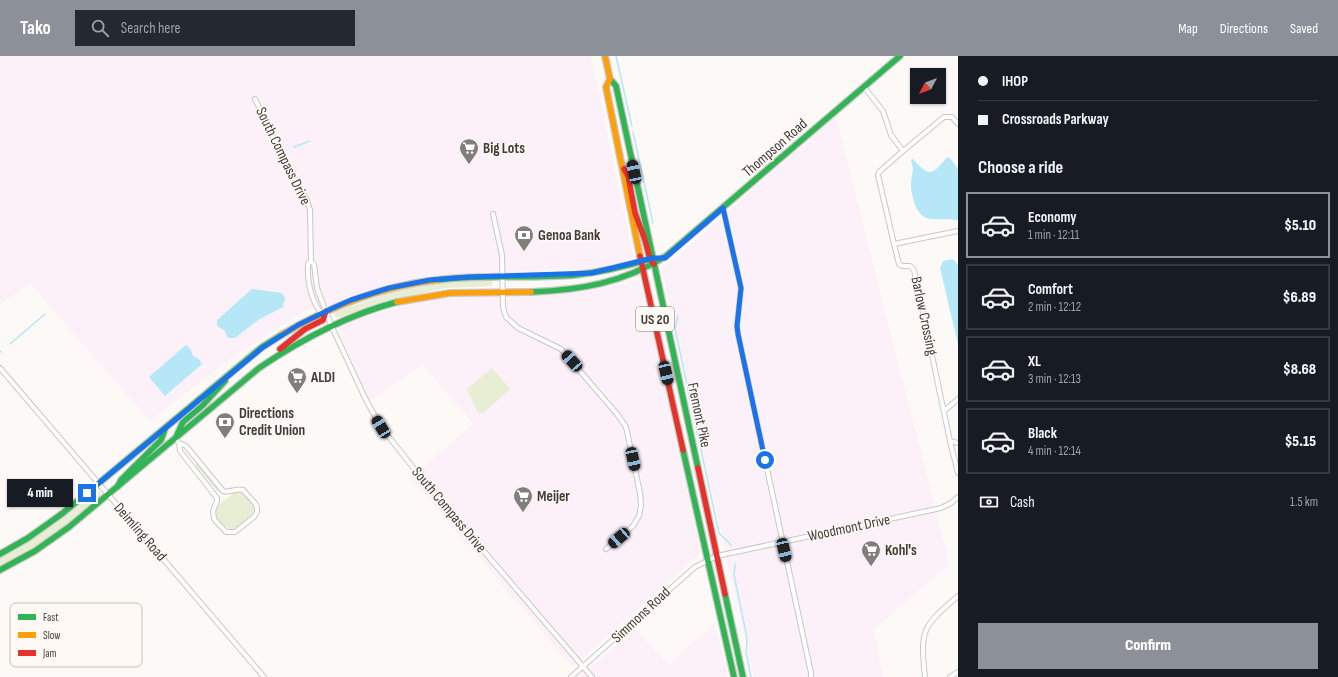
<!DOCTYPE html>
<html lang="en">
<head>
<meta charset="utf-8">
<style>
  body { margin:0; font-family:"Sofia Sans Condensed",sans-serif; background:#242831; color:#f1f3f6; height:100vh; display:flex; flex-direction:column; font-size:15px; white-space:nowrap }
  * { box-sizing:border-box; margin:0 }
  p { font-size:13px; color:#9ea1a6 }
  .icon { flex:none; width:22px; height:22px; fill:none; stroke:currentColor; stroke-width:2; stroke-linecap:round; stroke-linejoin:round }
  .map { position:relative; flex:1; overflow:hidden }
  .side { display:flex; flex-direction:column; background:#171b24; width:380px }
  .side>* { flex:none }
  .hud { display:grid; align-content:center; height:88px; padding:0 20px; background:#171b24 }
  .needle { width:26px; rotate:229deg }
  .controls { position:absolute; left:910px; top:12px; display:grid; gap:8px }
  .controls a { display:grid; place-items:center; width:36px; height:36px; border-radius:0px; background:#171b24; box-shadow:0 1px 3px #0004; font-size:20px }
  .end { position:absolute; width:18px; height:18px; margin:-9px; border:5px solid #1a73e8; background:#fff; box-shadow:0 0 0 2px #fff }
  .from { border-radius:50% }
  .bubble { position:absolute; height:28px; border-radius:0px; background:#171b24; box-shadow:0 1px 3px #0004; font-size:13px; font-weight:800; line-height:28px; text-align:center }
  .car { position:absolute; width:12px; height:24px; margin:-12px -6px; border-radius:5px; box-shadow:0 0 3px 1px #0007; background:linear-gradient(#222 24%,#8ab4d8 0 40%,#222 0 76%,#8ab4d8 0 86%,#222 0) }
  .hud b { display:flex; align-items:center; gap:14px; height:38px; font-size:15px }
  .hud b+b { border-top:1px solid #363941 }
  .hud i { width:10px; height:10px; background:#f1f3f6 }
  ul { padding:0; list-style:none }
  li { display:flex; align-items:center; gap:12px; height:66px; margin:0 8px 6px; padding:0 12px; border:2px solid #363941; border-radius:0px }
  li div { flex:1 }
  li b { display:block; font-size:15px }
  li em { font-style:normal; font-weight:800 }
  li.active { border-color:#8c9099 }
  li>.icon { width:36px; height:36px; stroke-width:1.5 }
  h2 { padding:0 20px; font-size:18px; line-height:48px }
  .pay { display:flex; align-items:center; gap:10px; height:44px; padding:0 20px; font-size:15px }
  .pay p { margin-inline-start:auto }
  .cta { display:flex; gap:8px; margin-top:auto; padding:8px 20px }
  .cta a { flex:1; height:46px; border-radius:0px; background:#8c9099; color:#fff; font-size:16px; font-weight:800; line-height:46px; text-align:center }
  header { display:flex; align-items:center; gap:24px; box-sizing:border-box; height:56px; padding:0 20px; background:#8c9099; color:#fff }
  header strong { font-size:19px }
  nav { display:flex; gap:22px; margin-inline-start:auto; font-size:14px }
  .search { width:280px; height:36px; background:#242831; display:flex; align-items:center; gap:10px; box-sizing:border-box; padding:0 14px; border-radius:0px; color:#9ea1a6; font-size:15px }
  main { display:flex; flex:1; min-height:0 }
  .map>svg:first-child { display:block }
</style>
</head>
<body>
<header>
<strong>Tako</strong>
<div class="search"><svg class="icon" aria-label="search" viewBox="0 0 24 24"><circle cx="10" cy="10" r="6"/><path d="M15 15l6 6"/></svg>Search here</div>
<nav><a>Map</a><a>Directions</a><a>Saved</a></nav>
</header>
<main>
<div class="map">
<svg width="958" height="621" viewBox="0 0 958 621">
  <rect width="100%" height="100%" fill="#fcf9f7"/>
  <!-- commercial -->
  <g fill="#fcf0f9">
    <path d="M0,0H591L633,201L627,207L582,215L571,213L430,221L305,255L234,300L150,365L30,228L0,248Z"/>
    <path d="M836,60L949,508L874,574L883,621H754L662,214Z"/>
    <path d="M640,224L701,497L573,611L411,422L473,368L423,309L369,345L337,271L382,255L439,242L589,235Z"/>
    <path d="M715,567L728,621H580L635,573L669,608Z"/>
  </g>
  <!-- green -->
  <g fill="#e8eed3">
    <path d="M485,223L493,225L492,230L445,232L385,246L341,261L336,262L334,256L376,242L388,236L431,227Z"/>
    <path d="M492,312L510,333L483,357H478L467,333Z"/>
    <path d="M198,407L220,433L219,436L217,435L195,409Z"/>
    <path d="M96,434L100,435L101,441L63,472L38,489L0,511V501C36,484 66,459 96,434Z"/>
    <path d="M240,435C244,437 246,440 249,444C251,446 254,448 254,452C255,459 238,471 232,474C223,470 217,464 214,455L216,451L235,436Z"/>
  </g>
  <!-- water -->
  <g fill="#b6e7f7">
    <path d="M947,101L950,102L958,113V164C951,163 932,164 926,162C916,158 911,139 911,129C911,118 915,117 911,104L913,103C929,121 932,120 947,101Z"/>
    <path d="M953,203L958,209V288L940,212L943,205Z"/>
    <path d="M252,233L282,237L285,242L283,251L258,264L235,282H228L224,274L217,270V264Z"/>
    <path d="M186,289L191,294L193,300L199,303L202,308L165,340L149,321Z"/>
  </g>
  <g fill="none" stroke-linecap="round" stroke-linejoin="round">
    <!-- stream -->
    <g stroke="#b6e7f7" stroke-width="1.5">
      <path d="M616,0L632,70"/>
      <path d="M633,76L653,167"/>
      <path d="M294,91L310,85"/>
      <path d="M678,260L675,273L719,477L731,489"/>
      <path d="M10,288L45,258"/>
      <path d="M0,295L1,296"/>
      <path d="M735,508L734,519L746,577L747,586L746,596L751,621"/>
    </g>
    <defs>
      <g id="street">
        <path d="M864,31L883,55L891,79L903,95L879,116L878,119L894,188"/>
        <path d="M255,43L286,108L307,144L310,154L311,205L314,208L317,232L331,269L366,344L381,371L427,429L592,621"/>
        <path d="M903,95L944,61H952L958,68"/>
        <path d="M723,152L741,232L737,270L738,278L811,617V621"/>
        <path d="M493,158L502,199L503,251L506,261L518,272L561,293L617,358L626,371L640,437L641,449L639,460L633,470L606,493"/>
        <path d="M958,175L894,188L899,208L902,210H910L914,214L950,385L958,387"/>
        <path d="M311,205L308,208C307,225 311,246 323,259"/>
        <path d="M0,312L264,621"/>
        <path d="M944,355L958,343"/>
        <path d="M175,382L179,387L186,390L223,435C230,437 236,432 243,434L255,447L257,451V456L254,461L235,476H226L214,463L213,455L217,445V442L180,395L179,387"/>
        <path d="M950,385L958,417"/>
        <path d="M571,621L695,511L717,500L941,452L951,447L958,441"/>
        <path d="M925,621C920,573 922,571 958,540"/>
        <path d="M950,621L958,616"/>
      </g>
      <g id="fast">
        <path d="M610,23L616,30L698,412"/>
        <path d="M437,224C483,218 529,223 575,219C602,216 627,210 653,202"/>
        <path d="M531,236C581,234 623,227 666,200L900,0"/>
        <path d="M177,379L183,366L202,350L225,325"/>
        <path d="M683,394L734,621"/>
        <path d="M118,430L121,424L161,384L165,373"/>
        <path d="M0,498L28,482L63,457L262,291L283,278"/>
        <path d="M0,514L35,495L69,471L259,312C302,283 347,259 397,246"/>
        <path d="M725,538L743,621"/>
      </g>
      <g id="slow">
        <path d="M605,0L610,23"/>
        <path d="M610,23L606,31L640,200"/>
        <path d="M397,246L450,237L531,236"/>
        <path d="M283,278C331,250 382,230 437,224"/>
      </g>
      <g id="jam">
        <path d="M624,113L628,120L635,157L645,184L650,203L654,208"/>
        <path d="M640,200L683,394"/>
        <path d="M280,293L305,273L323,264L326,255"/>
        <path d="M698,412L725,538"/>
      </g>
    </defs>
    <!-- street casing -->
    <use href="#street" stroke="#cac7c4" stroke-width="6"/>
    <!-- fast casing -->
    <use href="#fast" stroke="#cac7c4" stroke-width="8"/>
    <!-- slow casing -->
    <use href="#slow" stroke="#cac7c4" stroke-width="8"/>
    <!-- jam casing -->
    <use href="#jam" stroke="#cac7c4" stroke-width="8"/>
    <!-- street -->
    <use href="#street" stroke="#fffefe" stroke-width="4"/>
    <!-- fast -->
    <use href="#fast" stroke="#30b455" stroke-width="5.5"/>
    <!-- slow -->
    <use href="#slow" stroke="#ff9f0a" stroke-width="5.5"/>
    <!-- jam -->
    <use href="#jam" stroke="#e5322d" stroke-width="5.5"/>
  </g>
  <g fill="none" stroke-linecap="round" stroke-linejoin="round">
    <!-- route -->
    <path stroke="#1a73e8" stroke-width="5" d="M87,437L262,292L298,269L333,252L351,244L389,232L430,224L468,221L592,217L653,202H665L723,152L741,232L737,270L738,278L765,404"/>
  </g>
  <!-- icons -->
  <defs>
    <symbol id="supermarket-pin" viewBox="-11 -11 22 30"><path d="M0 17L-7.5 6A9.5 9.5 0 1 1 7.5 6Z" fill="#827e7b" stroke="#fef9f5"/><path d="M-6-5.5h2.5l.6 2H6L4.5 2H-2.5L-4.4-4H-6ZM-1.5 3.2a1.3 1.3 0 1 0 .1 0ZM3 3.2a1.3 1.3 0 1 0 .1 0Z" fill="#fff"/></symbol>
    <symbol id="bank-pin" viewBox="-11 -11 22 30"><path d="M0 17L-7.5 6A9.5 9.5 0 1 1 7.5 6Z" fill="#827e7b" stroke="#fef9f5"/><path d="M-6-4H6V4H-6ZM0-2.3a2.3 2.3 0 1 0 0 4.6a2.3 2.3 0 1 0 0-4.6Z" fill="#fff"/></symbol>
  </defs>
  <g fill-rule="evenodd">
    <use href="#supermarket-pin" x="458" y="81" width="22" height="30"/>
    <use href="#bank-pin" x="513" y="168" width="22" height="30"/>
    <use href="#supermarket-pin" x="286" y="310" width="22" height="30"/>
    <use href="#bank-pin" x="214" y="355" width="22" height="30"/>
    <use href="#supermarket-pin" x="512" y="429" width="22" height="30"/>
    <use href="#supermarket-pin" x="860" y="483" width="22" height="30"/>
  </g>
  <g text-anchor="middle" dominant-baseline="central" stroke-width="3" stroke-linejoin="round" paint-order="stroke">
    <!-- shield labels -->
    <rect fill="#fef9f5" stroke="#7a7571" stroke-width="1" x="636" y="251" width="38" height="24" rx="3"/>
    <g font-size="14" font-weight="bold" fill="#413c38">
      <text x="655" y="263">US 20</text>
    </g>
    <!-- poi labels -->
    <g font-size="15" font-weight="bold" fill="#413c38" stroke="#fef9f5" text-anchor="start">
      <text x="483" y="92">Big Lots</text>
      <text x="538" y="179">Genoa Bank</text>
      <text x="311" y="321">ALDI</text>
      <text x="239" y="357">Directions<tspan x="239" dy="17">Credit Union</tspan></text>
      <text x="537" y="440">Meijer</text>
      <text x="885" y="494">Kohl's</text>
    </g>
    <!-- street labels -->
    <g font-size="15" fill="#413c38" stroke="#fef9f5">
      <text transform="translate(775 92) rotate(-41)">Thompson Road</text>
      <text transform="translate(283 100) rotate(64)">South Compass Drive</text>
      <text transform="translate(924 260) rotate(78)">Barlow Crossing</text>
      <text transform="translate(699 359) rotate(78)">Fremont Pike</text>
      <text transform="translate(449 454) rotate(50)">South Compass Drive</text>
      <text transform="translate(849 472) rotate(-12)">Woodmont Drive</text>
      <text transform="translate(140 476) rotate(49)">Deimling Road</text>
      <text transform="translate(641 559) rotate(-43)">Simmons Road</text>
    </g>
  </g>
  <!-- legend -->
  <rect x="10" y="547" width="132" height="64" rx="6" fill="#fef9f5" stroke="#c5c0bc" stroke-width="1"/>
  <rect x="18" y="558" width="18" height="6" fill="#30b455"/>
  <rect x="18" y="576" width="18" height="6" fill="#ff9f0a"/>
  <rect x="18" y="594" width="18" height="6" fill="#e5322d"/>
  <g font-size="11" fill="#413c38">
    <text x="43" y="565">Fast</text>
    <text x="43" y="583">Slow</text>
    <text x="43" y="601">Jam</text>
  </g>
</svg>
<div class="controls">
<a><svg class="needle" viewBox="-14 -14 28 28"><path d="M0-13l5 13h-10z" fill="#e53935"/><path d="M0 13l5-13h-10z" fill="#9ea1a6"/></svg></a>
</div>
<i class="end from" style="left:765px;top:404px"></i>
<i class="end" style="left:87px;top:437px"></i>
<div class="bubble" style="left:7px;top:423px;width:66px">4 min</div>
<i class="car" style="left:634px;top:116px;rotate:348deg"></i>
<i class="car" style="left:572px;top:305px;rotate:318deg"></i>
<i class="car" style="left:666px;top:317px;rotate:167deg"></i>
<i class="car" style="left:381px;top:371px;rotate:329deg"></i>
<i class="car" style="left:633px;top:403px;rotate:168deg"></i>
<i class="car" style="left:619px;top:482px;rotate:229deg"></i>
<i class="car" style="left:784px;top:494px;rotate:167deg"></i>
</div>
<section class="side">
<div class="hud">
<b><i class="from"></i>IHOP</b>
<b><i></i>Crossroads Parkway</b>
</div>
<h2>Choose a ride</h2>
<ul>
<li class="active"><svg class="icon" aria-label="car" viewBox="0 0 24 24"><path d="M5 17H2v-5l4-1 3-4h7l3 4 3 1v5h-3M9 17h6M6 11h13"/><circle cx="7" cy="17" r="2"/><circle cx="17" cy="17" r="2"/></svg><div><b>Economy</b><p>1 min · 12:11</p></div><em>$5.10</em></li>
<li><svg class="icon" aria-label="car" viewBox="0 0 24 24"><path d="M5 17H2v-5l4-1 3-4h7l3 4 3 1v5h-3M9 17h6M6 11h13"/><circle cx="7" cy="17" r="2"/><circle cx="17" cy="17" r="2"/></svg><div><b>Comfort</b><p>2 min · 12:12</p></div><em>$6.89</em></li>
<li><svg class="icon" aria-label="car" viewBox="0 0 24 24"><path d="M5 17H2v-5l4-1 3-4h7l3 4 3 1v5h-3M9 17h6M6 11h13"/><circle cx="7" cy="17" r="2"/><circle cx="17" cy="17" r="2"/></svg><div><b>XL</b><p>3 min · 12:13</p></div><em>$8.68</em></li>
<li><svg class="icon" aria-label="car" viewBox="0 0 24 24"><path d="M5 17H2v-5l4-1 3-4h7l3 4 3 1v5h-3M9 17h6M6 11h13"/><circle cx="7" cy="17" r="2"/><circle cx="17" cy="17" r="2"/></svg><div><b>Black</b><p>4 min · 12:14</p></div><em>$5.15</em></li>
</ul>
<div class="pay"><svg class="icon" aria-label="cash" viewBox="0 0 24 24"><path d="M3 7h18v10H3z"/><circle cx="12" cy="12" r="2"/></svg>Cash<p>1.5 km</p></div>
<div class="cta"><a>Confirm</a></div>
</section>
</main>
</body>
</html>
